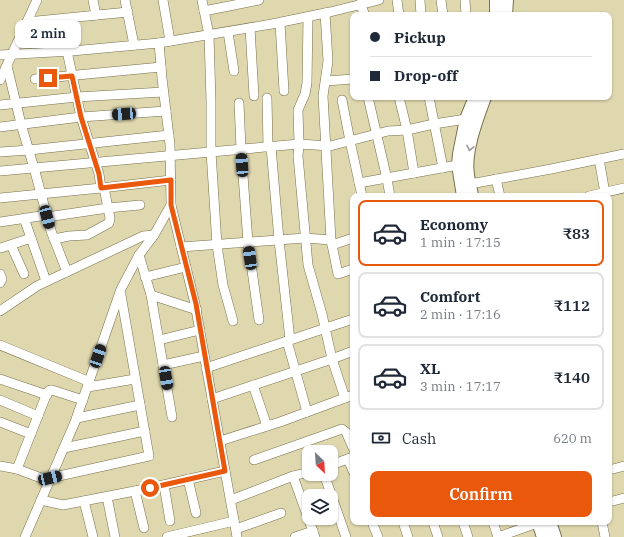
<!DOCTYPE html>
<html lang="en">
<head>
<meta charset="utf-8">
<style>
  body { margin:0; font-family:"IBM Plex Serif",serif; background:#f6f6f7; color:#1f2937; height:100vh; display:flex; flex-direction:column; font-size:15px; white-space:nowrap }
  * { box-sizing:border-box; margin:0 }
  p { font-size:13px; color:#747a83 }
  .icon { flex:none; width:22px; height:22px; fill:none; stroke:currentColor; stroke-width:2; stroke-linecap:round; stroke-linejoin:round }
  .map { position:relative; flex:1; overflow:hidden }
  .details { position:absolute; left:350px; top:193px; width:262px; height:332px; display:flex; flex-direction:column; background:#fff; border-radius:8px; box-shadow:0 1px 3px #0004 }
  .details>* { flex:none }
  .top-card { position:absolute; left:350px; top:12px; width:262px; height:88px; border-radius:8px; box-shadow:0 1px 3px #0004; display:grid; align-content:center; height:88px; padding:0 20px; background:#fff }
  .needle { width:26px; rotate:155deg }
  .tools { position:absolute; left:302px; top:445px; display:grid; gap:8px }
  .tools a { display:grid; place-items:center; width:36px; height:36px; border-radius:8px; background:#fff; box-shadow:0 1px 3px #0004; font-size:20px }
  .end { position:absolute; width:18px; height:18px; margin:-9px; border:5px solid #ea580c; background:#fff; box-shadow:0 0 0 2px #fff }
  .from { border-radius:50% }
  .bubble { position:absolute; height:28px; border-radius:8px; background:#fff; box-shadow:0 1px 3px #0004; font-size:13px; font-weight:600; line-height:28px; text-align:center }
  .car { position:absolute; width:12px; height:24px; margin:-12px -6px; border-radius:5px; box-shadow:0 0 3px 1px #0007; background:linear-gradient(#222 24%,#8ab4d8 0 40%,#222 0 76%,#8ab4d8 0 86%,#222 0) }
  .top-card b { display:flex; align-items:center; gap:14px; height:38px; font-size:15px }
  .top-card b+b { border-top:1px solid #e0e1e3 }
  .top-card i { width:10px; height:10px; background:#1f2937 }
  ul { padding:7px 0 0; list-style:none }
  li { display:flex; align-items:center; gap:12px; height:66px; margin:0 8px 6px; padding:0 12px; border:2px solid #e0e1e3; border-radius:8px }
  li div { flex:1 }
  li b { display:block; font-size:15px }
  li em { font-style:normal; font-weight:600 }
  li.current { border-color:#ea580c }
  li>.icon { width:36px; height:36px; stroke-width:1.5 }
  .pay { display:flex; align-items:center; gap:10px; height:44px; padding:0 20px; font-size:15px }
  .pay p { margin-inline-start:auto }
  .button { display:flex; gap:8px; margin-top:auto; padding:8px 20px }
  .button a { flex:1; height:46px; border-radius:8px; background:#ea580c; color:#fff; font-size:16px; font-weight:600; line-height:46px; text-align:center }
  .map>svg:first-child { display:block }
</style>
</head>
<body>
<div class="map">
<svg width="624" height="537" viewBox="0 0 624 537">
  <rect width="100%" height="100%" fill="#dfd7ae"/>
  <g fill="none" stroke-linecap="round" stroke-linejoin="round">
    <defs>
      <g id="minor">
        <path d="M93,0L96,15"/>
        <path d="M125,0L134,45"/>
        <path d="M163,0L170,41"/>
        <path d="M202,0L209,35L211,101V152L217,245L223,285L233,321"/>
        <path d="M397,0L399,15"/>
        <path d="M420,0L421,15"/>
        <path d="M441,0L443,15"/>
        <path d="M465,0L466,15"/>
        <path d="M360,4L365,15"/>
        <path d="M204,11L259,0"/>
        <path d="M325,13L328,61L323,96L331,240"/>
        <path d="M27,22L128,12"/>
        <path d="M280,23L284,91"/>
        <path d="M250,28L254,96"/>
        <path d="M228,32L234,71"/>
        <path d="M0,55L72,51L159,43"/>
        <path d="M7,66L21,124L34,168L51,231L67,272"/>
        <path d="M35,79L161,67"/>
        <path d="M0,80L37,0"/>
        <path d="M326,81L353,79"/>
        <path d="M368,97L387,179L390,196"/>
        <path d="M399,97L407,130L414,173"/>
        <path d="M429,97L443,168"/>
        <path d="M267,98L268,147"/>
        <path d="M342,100L350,141L362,196"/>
        <path d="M239,103L241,149L248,242L259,320"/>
        <path d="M0,105L77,97L163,92"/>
        <path d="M0,127L81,117L166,111"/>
        <path d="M271,147L279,240L290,340"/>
        <path d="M0,152L29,150L169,135"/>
        <path d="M599,159L605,193"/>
        <path d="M0,171L299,144L298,110L305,94L307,83L308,17"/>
        <path d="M496,179L500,196"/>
        <path d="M359,183L458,165H464"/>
        <path d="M470,184L551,169L624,154"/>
        <path d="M101,188L171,180"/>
        <path d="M589,196L624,188"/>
        <path d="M0,198L101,188L99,174L81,117L67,51"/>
        <path d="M171,205L195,304L237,537"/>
        <path d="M47,217L108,208L140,205"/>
        <path d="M24,218L46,281"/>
        <path d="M0,222L47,215"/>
        <path d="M54,239L69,236L87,235L109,223L110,218L104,188"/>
        <path d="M11,245L24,274"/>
        <path d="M332,245L353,238"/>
        <path d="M181,247L305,238L331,240L338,274L353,269"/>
        <path d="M1,248L31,238"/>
        <path d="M139,255L151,295"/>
        <path d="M0,274L2,279L0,283"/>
        <path d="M145,277L186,267"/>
        <path d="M0,311L37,286L143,236L154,235"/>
        <path d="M159,340L200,330"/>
        <path d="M287,341L307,412"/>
        <path d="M0,345L90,382"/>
        <path d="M163,365L204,356"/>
        <path d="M206,368L353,319"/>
        <path d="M0,379L47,395"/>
        <path d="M253,385L267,426"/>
        <path d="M88,387L135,379"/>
        <path d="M345,398L332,359L322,314L308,265L298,156L299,144L330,146L388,131L407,130L434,124L466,119L471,120"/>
        <path d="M212,399L332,359L353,351"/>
        <path d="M0,400L38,416"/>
        <path d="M172,417L151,295L197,310"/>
        <path d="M77,418L140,405"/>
        <path d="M0,422L31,434"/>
        <path d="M220,441L280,422L353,395"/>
        <path d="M64,448L145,431"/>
        <path d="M348,459L353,471"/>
        <path d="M254,460L342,429L346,432L353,448"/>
        <path d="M331,465L353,457"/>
        <path d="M0,466L17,469L49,481"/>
        <path d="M17,469L47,393L50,390H52L83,400"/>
        <path d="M609,470L624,466"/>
        <path d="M309,472L293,476L315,537"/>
        <path d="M324,474L346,537"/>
        <path d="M50,478L149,456L121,295"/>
        <path d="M188,479L196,513"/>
        <path d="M164,485L170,521"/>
        <path d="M135,491L144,528"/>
        <path d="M107,497L115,537"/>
        <path d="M41,500L63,505L150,488L225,471"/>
        <path d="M231,500L293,476"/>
        <path d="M84,501L93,537"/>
        <path d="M609,502L624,498"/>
        <path d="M372,522L378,537"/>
        <path d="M403,522L408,537"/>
        <path d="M433,522L438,537"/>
        <path d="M463,522L468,537"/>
        <path d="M493,522L498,537"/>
        <path d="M602,522L605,537"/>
        <path d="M236,529L281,513"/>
        <path d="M25,537L75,422L121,289L139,255L154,235L171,205L170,145L162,78L159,43L272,24L330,12L379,0"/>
        <path d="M167,537L234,521"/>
        <path d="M295,537L313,531"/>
        <path d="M498,537L540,522"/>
      </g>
      <g id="major">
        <path d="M496,15V0"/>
        <path d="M506,15L507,0"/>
        <path d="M463,196L458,165L459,154L466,119L475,97"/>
        <path d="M472,196C471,189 469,182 468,175C464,152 477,119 485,97"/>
        <path d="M538,522L543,537"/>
        <path d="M550,522L555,537"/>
      </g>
    </defs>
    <!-- minor casing -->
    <use href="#minor" stroke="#77704b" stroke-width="10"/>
    <!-- major casing -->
    <use href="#major" stroke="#77704b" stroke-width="14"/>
    <!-- minor -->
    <use href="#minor" stroke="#fff" stroke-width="9"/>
    <!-- major -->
    <use href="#major" stroke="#fff" stroke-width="12"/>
  </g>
  <!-- one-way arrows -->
  <defs><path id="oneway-chevron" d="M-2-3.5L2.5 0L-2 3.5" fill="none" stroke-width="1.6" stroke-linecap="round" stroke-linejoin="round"/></defs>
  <use stroke="#9c9a93" href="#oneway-chevron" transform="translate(470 148) rotate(102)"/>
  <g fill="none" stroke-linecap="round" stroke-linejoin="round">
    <!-- route -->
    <path stroke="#ea580c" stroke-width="5" d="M48,78L72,76L81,117L99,174L101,188L171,180V205L196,304L225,471L150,488"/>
  </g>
</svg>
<div class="tools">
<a><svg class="needle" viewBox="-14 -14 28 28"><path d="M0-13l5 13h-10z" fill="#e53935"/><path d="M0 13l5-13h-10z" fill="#747a83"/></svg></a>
<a><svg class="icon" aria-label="layers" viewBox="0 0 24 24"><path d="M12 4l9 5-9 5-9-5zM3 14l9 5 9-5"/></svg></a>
</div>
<i class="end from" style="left:150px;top:488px"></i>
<i class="end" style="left:48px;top:78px"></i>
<div class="bubble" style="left:15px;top:20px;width:66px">2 min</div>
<i class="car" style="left:124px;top:114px;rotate:266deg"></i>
<i class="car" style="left:242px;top:165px;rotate:356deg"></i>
<i class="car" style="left:47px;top:217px;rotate:165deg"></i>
<i class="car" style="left:250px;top:258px;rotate:352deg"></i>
<i class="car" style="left:98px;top:356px;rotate:19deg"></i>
<i class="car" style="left:166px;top:378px;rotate:170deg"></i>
<i class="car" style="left:50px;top:478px;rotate:77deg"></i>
<div class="top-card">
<b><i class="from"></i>Pickup</b>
<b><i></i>Drop-off</b>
</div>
<section class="details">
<ul>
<li class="current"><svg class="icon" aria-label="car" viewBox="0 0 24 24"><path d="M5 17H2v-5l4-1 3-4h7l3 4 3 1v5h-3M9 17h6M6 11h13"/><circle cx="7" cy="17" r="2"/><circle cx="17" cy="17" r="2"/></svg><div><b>Economy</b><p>1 min · 17:15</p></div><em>₹83</em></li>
<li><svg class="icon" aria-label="car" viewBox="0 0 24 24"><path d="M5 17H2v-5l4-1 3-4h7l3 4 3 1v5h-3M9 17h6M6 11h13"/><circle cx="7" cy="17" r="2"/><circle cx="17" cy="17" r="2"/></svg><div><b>Comfort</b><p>2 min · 17:16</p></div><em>₹112</em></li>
<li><svg class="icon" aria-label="car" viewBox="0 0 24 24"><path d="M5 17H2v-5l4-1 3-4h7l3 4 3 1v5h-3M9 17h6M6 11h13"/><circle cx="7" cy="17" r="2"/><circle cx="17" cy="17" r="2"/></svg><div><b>XL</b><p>3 min · 17:17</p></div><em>₹140</em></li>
</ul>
<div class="pay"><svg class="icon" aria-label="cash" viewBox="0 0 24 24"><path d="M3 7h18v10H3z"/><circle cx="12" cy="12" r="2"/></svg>Cash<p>620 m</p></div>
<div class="button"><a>Confirm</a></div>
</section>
</div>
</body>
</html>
